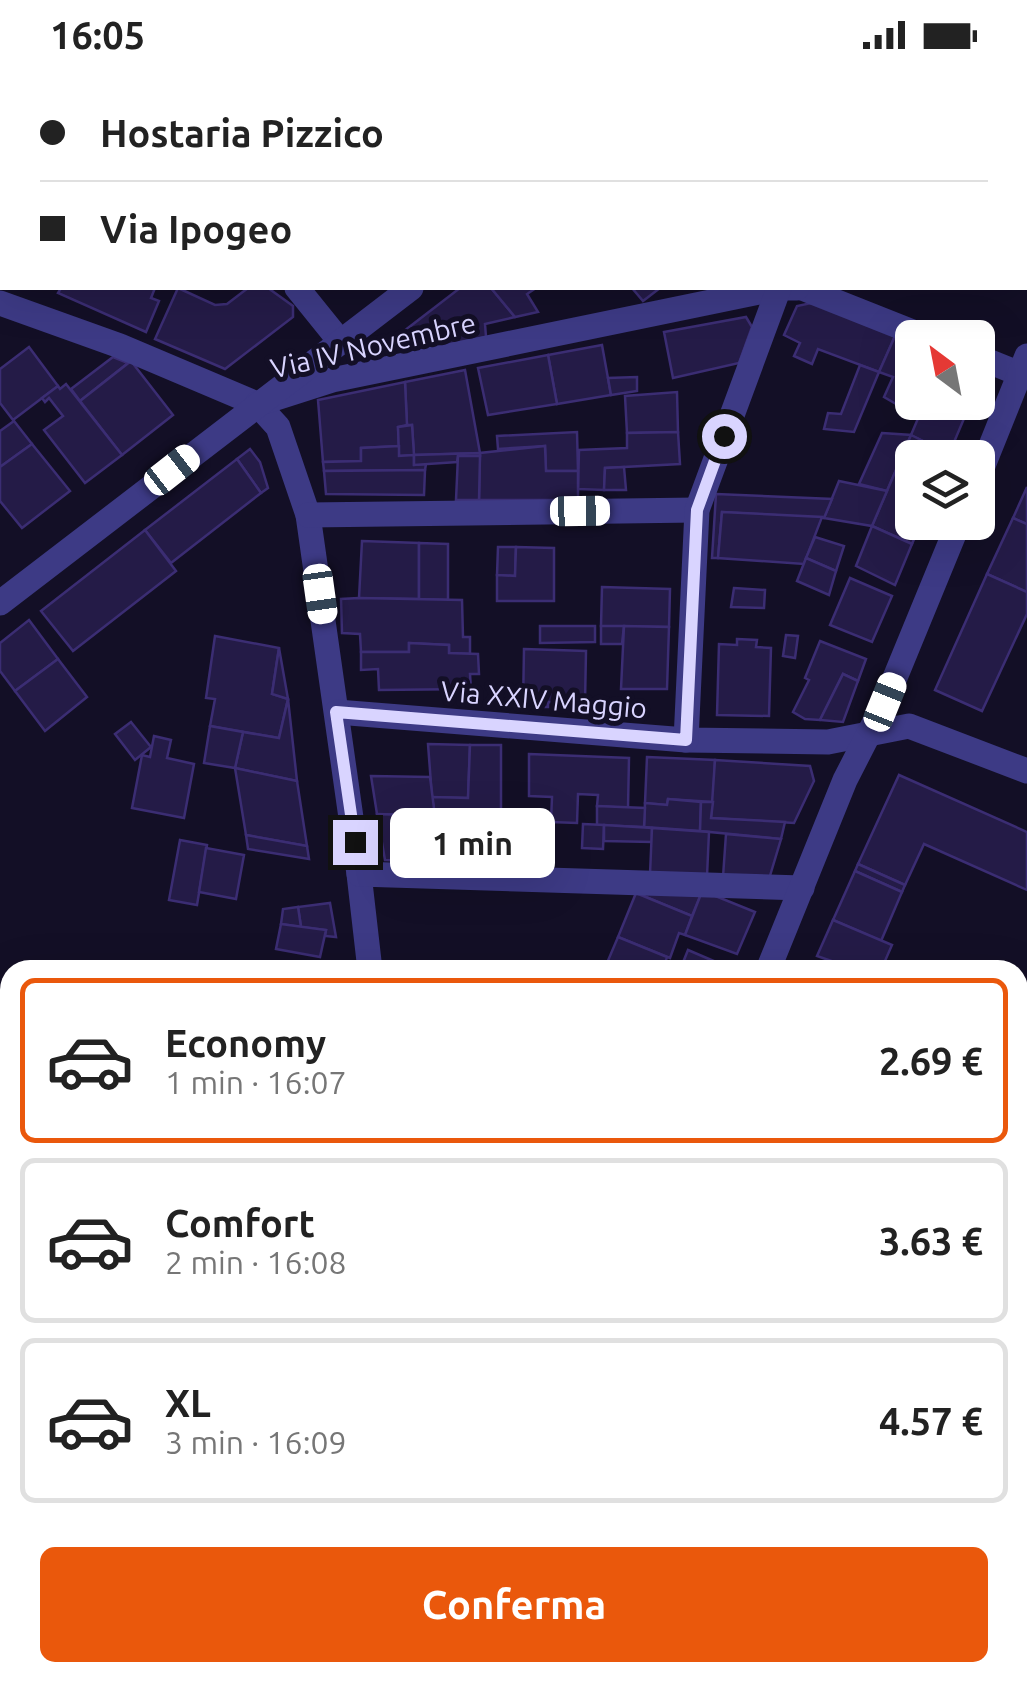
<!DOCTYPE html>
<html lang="it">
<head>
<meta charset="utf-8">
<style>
  body { margin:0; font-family:Ubuntu,sans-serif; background:#f6f6f6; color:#222; height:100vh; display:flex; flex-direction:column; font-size:38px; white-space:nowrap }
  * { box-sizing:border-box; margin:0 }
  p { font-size:32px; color:#767676 }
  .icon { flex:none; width:55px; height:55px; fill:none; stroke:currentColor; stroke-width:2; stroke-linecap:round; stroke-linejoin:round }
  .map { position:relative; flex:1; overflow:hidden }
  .side { position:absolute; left:0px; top:890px; width:1028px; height:722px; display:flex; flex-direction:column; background:#fff; border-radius:30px 30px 0 0; box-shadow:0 10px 40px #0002 }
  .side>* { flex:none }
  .banner { position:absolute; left:0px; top:0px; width:1028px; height:220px; box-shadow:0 10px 40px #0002; display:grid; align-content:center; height:220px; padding:0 40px; background:#fff }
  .needle { width:65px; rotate:328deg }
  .fabs { position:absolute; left:895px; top:250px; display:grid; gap:20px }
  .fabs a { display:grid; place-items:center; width:100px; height:100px; border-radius:15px; background:#fff; box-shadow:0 10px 40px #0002; font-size:50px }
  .end { position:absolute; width:45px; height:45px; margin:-22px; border:12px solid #d9d4ff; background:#111; box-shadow:0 0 0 5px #111 }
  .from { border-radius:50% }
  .bubble { position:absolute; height:70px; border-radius:15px; background:#fff; box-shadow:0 10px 40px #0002; font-size:32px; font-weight:700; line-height:70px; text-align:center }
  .car { position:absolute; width:30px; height:60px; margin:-30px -15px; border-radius:12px; box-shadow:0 0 8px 2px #0007; background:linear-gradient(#fff 24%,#345 0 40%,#fff 0 76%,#345 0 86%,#fff 0) }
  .banner b { display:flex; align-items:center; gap:35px; height:95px; font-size:38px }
  .banner b+b { border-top:2px solid #e0e0e0 }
  .banner i { width:25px; height:25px; background:#222 }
  ul { padding:18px 0 0; list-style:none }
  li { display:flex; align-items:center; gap:30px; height:165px; margin:0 20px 15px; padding:0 20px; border:5px solid #e0e0e0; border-radius:15px }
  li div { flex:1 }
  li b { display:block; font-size:38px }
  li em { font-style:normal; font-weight:700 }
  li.active { border-color:#ea580c }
  li>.icon { width:90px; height:90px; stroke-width:1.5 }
  .button { display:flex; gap:20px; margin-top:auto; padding:20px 40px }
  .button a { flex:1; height:115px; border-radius:15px; background:#ea580c; color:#fff; font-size:40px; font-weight:700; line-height:115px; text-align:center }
  .status { display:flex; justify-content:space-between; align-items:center; height:70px; padding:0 50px; background:#fff; direction:ltr }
  .status svg { height:28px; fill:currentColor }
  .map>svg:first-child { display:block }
</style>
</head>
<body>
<div class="status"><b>16:05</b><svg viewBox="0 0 49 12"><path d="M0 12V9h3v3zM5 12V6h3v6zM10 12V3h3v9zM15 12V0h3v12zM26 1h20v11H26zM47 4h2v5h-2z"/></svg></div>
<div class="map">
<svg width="1027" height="1612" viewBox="0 0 1027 1612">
  <rect width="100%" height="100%" fill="#130f26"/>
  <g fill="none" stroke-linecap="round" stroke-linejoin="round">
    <!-- stream -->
    <g stroke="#0c2248" stroke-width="9">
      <path d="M1018,1512L1027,1511"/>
      <path d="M404,1612V1602"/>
    </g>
  </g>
  <!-- building -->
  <g fill="#241b47" stroke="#3b2d73" stroke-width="2.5">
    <path d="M164,0H204L207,2H167Z"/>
    <path d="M532,0H613L529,2Z"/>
    <path d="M61,218H155L151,228L159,231L146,262L58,223Z"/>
    <path d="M178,218L215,235L227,234L248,218H268L293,236V247L225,299L155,269Z"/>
    <path d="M460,218H491L515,247L485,254L486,267L402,284L395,268Z"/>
    <path d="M491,218H536L527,224L538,242L515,247Z"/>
    <path d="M632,218H660L643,231Z"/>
    <path d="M816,232L895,266L879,302L818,279L812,294L794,286L800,273L784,265L797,236Z"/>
    <path d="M746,247L752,257L739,293L673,308L664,262Z"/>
    <path d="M895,266L912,273V315L905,311L896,334L884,327L893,307L879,302Z"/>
    <path d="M602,275L611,325L557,334L548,285Z"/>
    <path d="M29,277L58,316L13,350L0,333V299Z"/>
    <path d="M548,285L557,334L488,345L478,298Z"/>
    <path d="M113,287L128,293L80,331L71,319Z"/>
    <path d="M131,291L173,345L122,385L80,331Z"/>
    <path d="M860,295L879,302L854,362L824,359L828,343L841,344Z"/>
    <path d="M465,300L480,383L414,385L412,355H407L405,312Z"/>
    <path d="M637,307V321L611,325L608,308Z"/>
    <path d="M405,312L407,355L398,357L399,376L361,378V391L323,392L318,330Z"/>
    <path d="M66,314L122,385L85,413L44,360L63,346L49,328L45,332L42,328L58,316L60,319Z"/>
    <path d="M677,322L678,362L627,363L625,326Z"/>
    <path d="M925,332H971L949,384L911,365Z"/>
    <path d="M14,351L32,374L0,397V361Z"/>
    <path d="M412,355L414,385L399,386L398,357Z"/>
    <path d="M577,362L578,401H546L545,376L498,379L497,366Z"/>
    <path d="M678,362L680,394L605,398L604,420L578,419L579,380L627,378V363Z"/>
    <path d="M882,363L911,365L887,421L859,414Z"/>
    <path d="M911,365L949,384L948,388H912V452H921L912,474L872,456Z"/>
    <path d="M32,374L70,421L22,458L0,431V397Z"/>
    <path d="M399,376V386L414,385V395L426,394L425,400L324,401L323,392L361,391V378Z"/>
    <path d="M545,376L546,401H578V430H479L480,383Z"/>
    <path d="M250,379L260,392L268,418L261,423L237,389Z"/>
    <path d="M480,383V386H458L457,392L414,395V385Z"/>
    <path d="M458,386H480L479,430H456Z"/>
    <path d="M237,389L261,423L171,493L145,460Z"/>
    <path d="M624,397L626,420H604L605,398Z"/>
    <path d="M425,400L424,425L326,424L324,401Z"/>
    <path d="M839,411L887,421L872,456L824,448Z"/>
    <path d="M1027,417V454L1013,448Z"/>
    <path d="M716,424L832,429L824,448L722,442L718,488H712Z"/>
    <path d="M722,442L822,447L804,494L718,488Z"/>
    <path d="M1013,448L1027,454V522L987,504Z"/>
    <path d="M872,456L912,474L895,515L856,496Z"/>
    <path d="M145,460L176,501L73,581L41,541Z"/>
    <path d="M815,467L844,476L836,501L806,488Z"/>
    <path d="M362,471L419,473V529L359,528Z"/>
    <path d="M419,473L448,474V530L419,529Z"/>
    <path d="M498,477H516L515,506L497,505Z"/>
    <path d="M516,477L554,478V531H497V505L515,506Z"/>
    <path d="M806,488L836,501L829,525L797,511Z"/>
    <path d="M987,504L1027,522V544L982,641L935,620Z"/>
    <path d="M850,508L892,526L872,572L830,555Z"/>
    <path d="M602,517L670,519L669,557L601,556Z"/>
    <path d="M734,518L765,520L764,538L731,537Z"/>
    <path d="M359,528L462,530L463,567H470V584L449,583V575L409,573V582H361L360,564L342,563L341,529Z"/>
    <path d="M29,550L58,589L15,621L0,601V573Z"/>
    <path d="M540,556H595V572L540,573Z"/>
    <path d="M601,556H624L622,574H601Z"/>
    <path d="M624,556L669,557L667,619H621Z"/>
    <path d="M786,565L798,566L795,588L783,586Z"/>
    <path d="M215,566L279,578L272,624L288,629L279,668L210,656L215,629L206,628Z"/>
    <path d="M737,569L757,570L756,577L771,578L769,646L717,645L719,574L737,575Z"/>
    <path d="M820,571L866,589L858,611L843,604L820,650L805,649L793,642L809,610L805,608Z"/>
    <path d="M409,573L449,575V583L478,584L479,604H470L471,619L379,620L378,599L361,600V582H409Z"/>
    <path d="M279,578L288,629L272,624Z"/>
    <path d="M524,579L586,581L585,633L548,632V637H523Z"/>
    <path d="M58,589L87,627L45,661L15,621Z"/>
    <path d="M843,604L858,611L843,652L820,650Z"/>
    <path d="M288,629L297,711L235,698L243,662L279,668Z"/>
    <path d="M131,652L151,677L135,690L115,664Z"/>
    <path d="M210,656L243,662L235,698L204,693Z"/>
    <path d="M154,666L171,670L167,688L194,694L184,748L132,738L142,685L150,687Z"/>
    <path d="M428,674L470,675L468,728L432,727Z"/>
    <path d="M470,675H501V749L435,746L432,727L468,728Z"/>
    <path d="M529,684L629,688L628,738L597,736L598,725L578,724L577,753L551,752L552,727L529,726Z"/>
    <path d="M647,687L715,690L713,732L668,729L667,735L645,733Z"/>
    <path d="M715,690L810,696L814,711L794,753L711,748Z"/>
    <path d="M235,698L297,711L307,776L246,765Z"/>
    <path d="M899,705L1027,762V820L924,774L905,815L858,794Z"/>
    <path d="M371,706L430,707L435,746L377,744Z"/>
    <path d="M668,729L701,732L700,761L644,757L645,733L667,735Z"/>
    <path d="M701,732H713L711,748L785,752L781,769L700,761Z"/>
    <path d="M597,736L645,738L644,757L597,755Z"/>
    <path d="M377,744L435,746L434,792L385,790Z"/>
    <path d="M452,747L479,748V768H466L465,776H451Z"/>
    <path d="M583,754L604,755L603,779L582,778Z"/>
    <path d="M604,755L652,758V772L604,771Z"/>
    <path d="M652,758L709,762L707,806L650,804Z"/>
    <path d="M726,764L781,769L769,809L723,807Z"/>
    <path d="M246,765L307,776L309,789L248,779Z"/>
    <path d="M180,770L207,775L197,835L169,830Z"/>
    <path d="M488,772L514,773V796H488Z"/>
    <path d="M206,778L244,785L236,829L199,822Z"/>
    <path d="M858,794L905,815L902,822L855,801Z"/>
    <path d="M855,801L902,822L881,871L833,850Z"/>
    <path d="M636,823L701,824L692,846Z"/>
    <path d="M636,823L692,846L685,865L679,863L670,888L618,867Z"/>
    <path d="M701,824L713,825L755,842L737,884L685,865Z"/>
    <path d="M330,833L336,867L325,866L326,860L301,857L298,837Z"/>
    <path d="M298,837L301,857L281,854L283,839Z"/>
    <path d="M833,850L892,875L881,900H845L846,896L817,886Z"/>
    <path d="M281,854L326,860L320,887L276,879Z"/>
    <path d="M618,867L667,887L663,900H604Z"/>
    <path d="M688,880L730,898L680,900Z"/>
    <path d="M1018,1053L1027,1055V1080L1018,1078Z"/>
    <path d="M1018,1078L1027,1080V1176L1019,1175L1024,1154L1018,1153Z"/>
    <path d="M1018,1219L1027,1221V1281L1018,1278Z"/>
    <path d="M1018,1416L1027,1418V1471L1018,1469Z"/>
    <path d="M429,1602H462L478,1612H432L426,1609Z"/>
  </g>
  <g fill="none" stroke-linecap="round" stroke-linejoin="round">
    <!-- minor -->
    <g stroke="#3d3a85" stroke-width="25">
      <path d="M19,0L23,2"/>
      <path d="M300,0V2"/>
      <path d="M704,2L708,0"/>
      <path d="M297,218L339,270"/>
      <path d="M802,218L928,268"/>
      <path d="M0,233L120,276L257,334L278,357L308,445L359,804L370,900"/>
      <path d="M978,287L1020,304"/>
      <path d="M257,334L332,310L779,218H797"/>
      <path d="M978,408L1027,286"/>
      <path d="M308,445L697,440"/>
      <path d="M0,533L411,218"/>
      <path d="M337,642L686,670L828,672L909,656L1027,701"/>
      <path d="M686,670L697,440L779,218"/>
      <path d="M359,804L802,818"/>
      <path d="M768,900L845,710L885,632L959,452"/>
      <path d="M1018,1019L1027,1022"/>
      <path d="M0,1151L10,1162"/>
      <path d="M0,1241L10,1240"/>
      <path d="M1018,1555L1027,1556"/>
    </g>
    <!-- primary -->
    <path stroke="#c25bff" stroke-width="25" d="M1012,0L1017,2"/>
    <defs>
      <g id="rail">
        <path d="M0,1385L10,1391"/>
        <path d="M0,1410L10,1415"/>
        <path d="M337,1602L354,1612"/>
        <path d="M384,1602L400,1612"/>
      </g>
    </defs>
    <!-- rail casing -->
    <use href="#rail" stroke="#00e5ff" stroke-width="11"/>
    <!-- rail -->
    <use href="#rail" stroke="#130f26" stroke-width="8" stroke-dasharray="22" stroke-linecap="butt"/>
  </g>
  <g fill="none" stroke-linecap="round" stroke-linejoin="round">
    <!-- route -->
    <path stroke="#d9d4ff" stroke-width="12" d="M355,772L336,642L686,670L697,440L724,366"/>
  </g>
  <g text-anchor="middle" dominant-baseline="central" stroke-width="10" stroke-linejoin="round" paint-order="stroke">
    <!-- street labels -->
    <g font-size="28" fill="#d9d4ff" stroke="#130f26">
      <text transform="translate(373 275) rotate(-13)">Via IV Novembre</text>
      <text transform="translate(544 629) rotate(5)">Via XXIV Maggio</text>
    </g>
  </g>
</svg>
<div class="fabs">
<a><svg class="needle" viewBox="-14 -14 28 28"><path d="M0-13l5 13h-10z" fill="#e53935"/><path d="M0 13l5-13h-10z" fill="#767676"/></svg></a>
<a><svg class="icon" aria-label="layers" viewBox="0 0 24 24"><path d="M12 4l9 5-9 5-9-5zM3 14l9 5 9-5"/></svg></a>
</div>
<i class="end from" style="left:724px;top:366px"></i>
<i class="end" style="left:355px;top:772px"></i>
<div class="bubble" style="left:390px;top:738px;width:165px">1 min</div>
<i class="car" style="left:172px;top:400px;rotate:52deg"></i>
<i class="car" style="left:580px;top:441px;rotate:89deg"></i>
<i class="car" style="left:320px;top:524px;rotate:172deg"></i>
<i class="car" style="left:885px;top:632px;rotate:22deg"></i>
<div class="banner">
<b><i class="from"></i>Hostaria Pizzico</b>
<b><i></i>Via Ipogeo</b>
</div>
<section class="side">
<ul>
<li class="active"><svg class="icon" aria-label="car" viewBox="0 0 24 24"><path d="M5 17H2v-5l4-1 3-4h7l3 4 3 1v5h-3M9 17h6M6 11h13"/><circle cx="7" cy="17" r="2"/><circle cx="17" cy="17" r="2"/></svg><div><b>Economy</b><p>1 min · 16:07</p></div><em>2.69 €</em></li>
<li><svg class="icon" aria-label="car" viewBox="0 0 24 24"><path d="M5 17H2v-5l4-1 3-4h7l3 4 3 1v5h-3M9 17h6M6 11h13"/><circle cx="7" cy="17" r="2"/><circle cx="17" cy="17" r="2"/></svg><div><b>Comfort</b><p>2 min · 16:08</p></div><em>3.63 €</em></li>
<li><svg class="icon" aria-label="car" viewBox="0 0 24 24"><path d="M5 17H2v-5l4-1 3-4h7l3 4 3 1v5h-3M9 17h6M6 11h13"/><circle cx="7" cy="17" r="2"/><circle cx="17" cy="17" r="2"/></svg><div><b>XL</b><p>3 min · 16:09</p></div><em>4.57 €</em></li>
</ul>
<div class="button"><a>Conferma</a></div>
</section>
</div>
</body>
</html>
